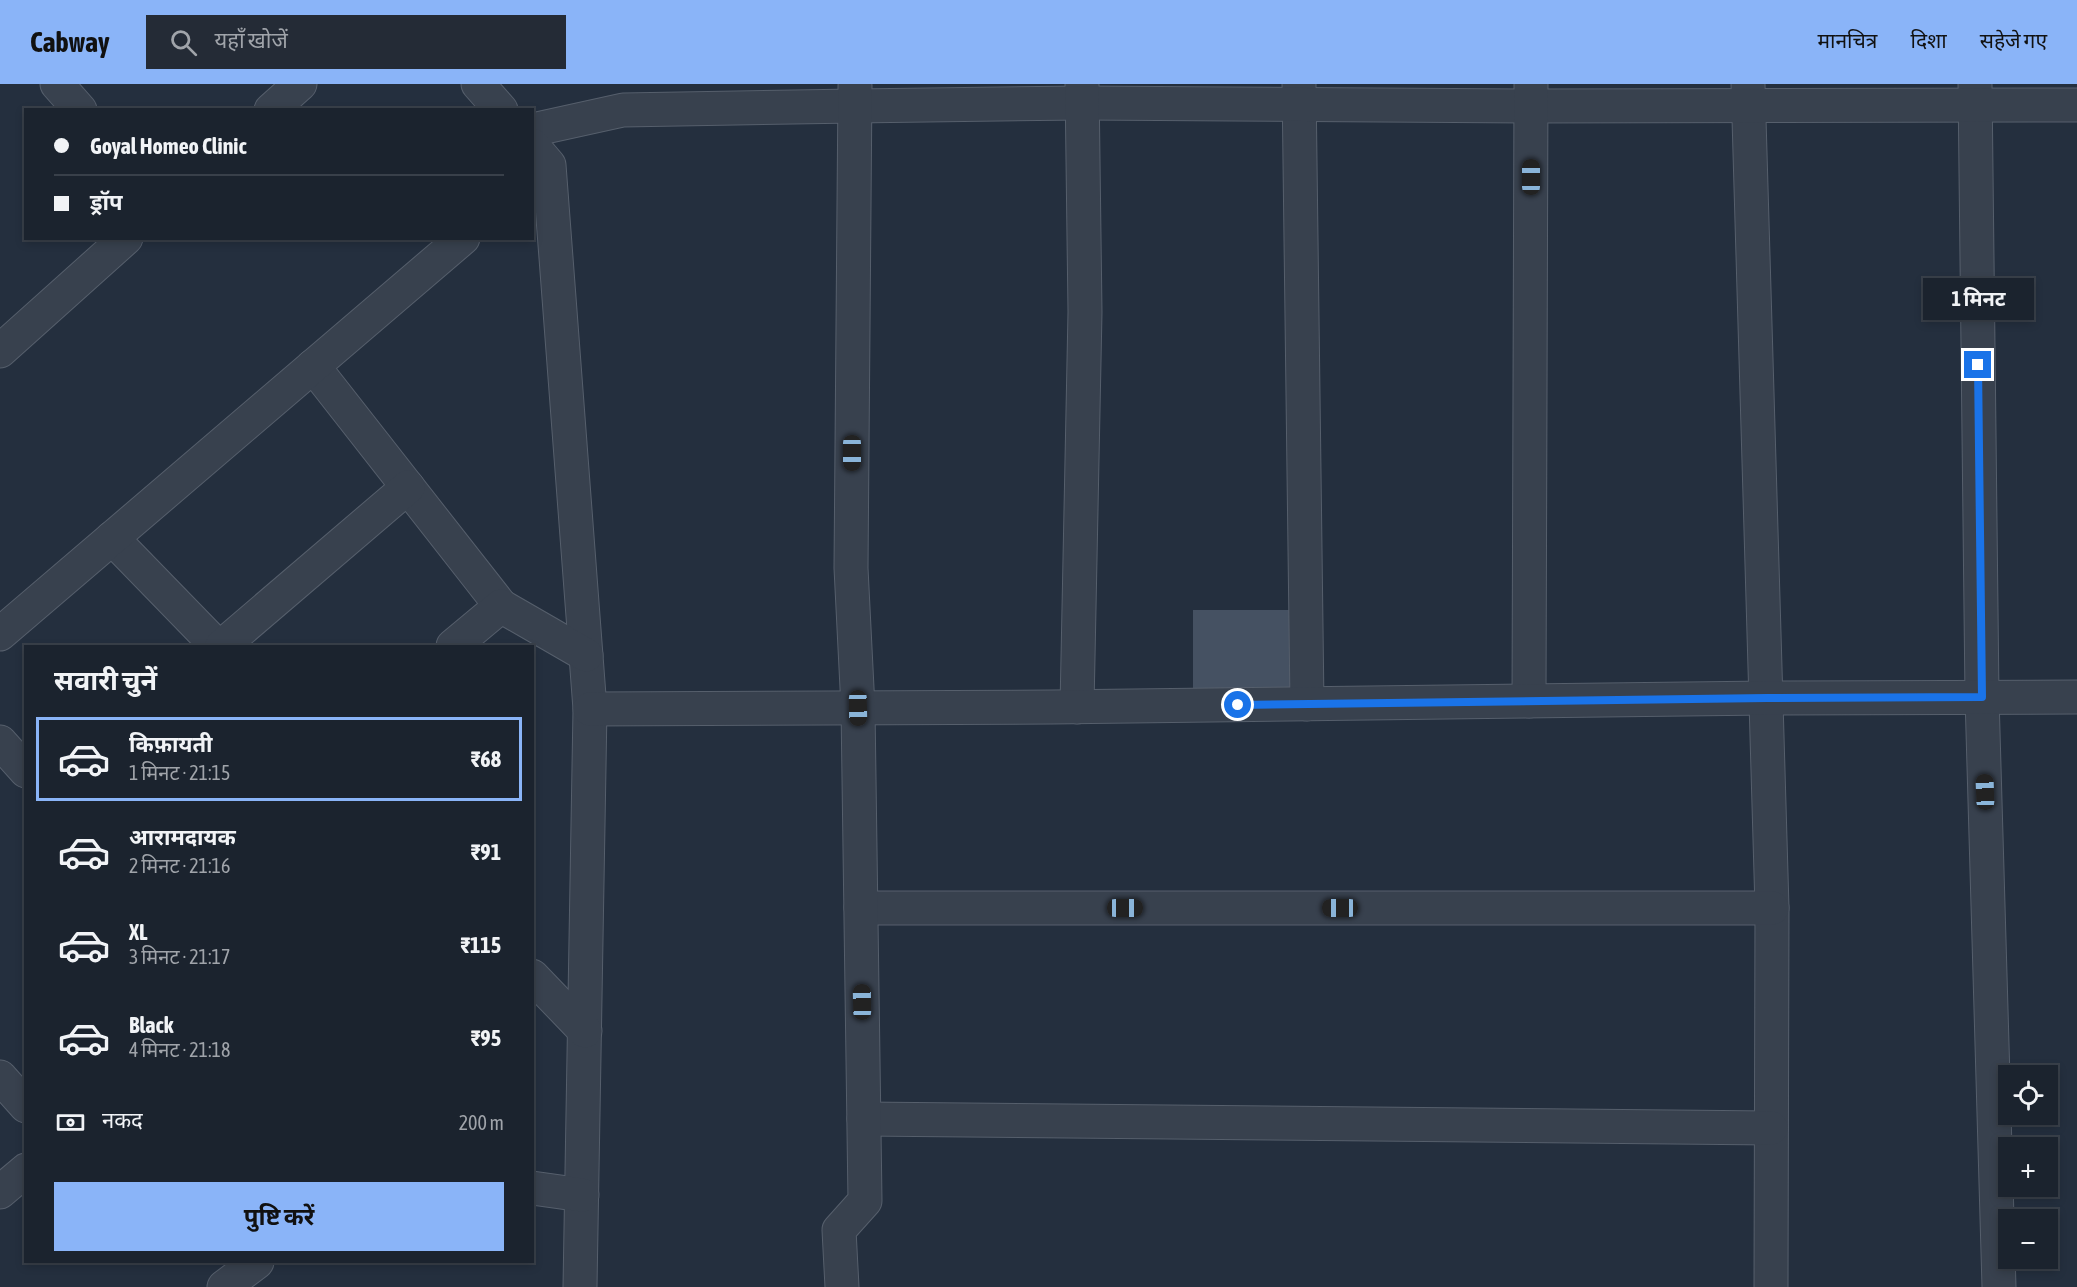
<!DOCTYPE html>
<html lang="hi">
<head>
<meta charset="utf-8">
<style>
  body { margin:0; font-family:"Asap Condensed","Noto Sans Devanagari",sans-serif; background:#242b36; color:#f1f3f6; height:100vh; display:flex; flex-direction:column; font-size:22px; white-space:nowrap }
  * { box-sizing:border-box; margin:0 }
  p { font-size:20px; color:#a0a4aa }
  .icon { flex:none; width:33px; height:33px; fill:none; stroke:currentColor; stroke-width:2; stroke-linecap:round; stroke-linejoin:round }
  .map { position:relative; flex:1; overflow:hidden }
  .sheet { position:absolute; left:24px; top:561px; width:510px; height:618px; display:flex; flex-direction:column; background:#1b232e; border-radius:0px; box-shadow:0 3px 9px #0003,0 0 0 2px #39404a }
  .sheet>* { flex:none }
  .banner { position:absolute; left:24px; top:24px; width:510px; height:132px; border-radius:0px; box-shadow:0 3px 9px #0003,0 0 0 2px #39404a; display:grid; align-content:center; height:132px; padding:0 30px; background:#1b232e }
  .buttons { position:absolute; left:1998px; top:981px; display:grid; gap:12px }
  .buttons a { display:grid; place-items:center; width:60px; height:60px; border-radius:0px; background:#1b232e; box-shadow:0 3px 9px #0003,0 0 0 2px #39404a; font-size:30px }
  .end { position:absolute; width:27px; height:27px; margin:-14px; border:8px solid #1a73e8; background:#fff; box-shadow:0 0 0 3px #fff }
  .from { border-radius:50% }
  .bubble { position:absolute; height:42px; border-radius:0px; background:#1b232e; box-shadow:0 3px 9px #0003,0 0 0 2px #39404a; font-size:20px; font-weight:700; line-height:42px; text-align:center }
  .car { position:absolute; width:18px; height:36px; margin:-18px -9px; border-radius:8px; box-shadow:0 0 4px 2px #0007; background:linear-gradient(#222 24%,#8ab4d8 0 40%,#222 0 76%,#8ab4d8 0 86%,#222 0) }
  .banner b { display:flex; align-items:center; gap:21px; height:57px; font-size:22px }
  .banner b+b { border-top:2px solid #39404a }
  .banner i { width:15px; height:15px; background:#f1f3f6 }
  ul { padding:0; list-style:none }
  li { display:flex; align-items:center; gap:18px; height:84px; margin:0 12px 9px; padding:0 18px; border:3px solid transparent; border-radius:0px }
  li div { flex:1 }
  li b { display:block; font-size:22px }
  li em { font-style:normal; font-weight:700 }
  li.selected { border-color:#8ab4f8 }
  li>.icon { width:54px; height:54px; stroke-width:1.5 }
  h2 { padding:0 30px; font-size:27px; line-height:72px }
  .pay { display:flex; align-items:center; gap:15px; height:66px; padding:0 30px; font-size:22px }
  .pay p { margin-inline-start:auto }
  .primary-button { display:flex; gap:12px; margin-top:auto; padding:12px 30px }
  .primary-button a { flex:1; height:69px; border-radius:0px; background:#8ab4f8; color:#111; font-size:24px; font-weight:700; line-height:69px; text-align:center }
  header { display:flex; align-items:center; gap:36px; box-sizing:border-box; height:84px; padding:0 30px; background:#8ab4f8; color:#111 }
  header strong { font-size:28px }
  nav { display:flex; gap:33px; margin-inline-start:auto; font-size:21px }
  .search { width:420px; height:54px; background:#242b36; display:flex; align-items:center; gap:15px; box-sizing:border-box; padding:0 21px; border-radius:0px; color:#a0a4aa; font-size:22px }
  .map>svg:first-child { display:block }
</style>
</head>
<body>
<header>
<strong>Cabway</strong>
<div class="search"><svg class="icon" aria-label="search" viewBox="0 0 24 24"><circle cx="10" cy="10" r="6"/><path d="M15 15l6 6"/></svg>यहाँ खोजें</div>
<nav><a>मानचित्र</a><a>दिशा</a><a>सहेजे गए</a></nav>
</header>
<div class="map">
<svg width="2077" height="1203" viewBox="0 0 2077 1203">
  <rect width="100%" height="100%" fill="#242f3e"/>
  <!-- building -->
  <path fill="#455162" d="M1193,526H1291V610L1193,611Z"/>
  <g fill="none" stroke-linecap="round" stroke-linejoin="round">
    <defs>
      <g id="street">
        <path d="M57,0L80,26"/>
        <path d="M478,0L501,26"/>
        <path d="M1299,0L1307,620"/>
        <path d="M1748,0L1772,824L1771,1203"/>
        <path d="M1975,0L1982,613L1999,1203"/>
        <path d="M271,26L300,0"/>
        <path d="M532,46L623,26L855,22L1082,19L1531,22L2077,21"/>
        <path d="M532,61L549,81L590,625L580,1203"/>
        <path d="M0,267L126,154"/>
        <path d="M313,282L501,522"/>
        <path d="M112,454L217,562"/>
        <path d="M0,550L463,154"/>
        <path d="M222,562L408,403"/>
        <path d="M453,562L501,522L586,571"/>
        <path d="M1529,617L1531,0"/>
        <path d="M1077,623L1085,228L1082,0"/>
        <path d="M590,625L1052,623L1767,614L2077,613"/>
        <path d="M0,658L26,687"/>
        <path d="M861,824H1772"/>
        <path d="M532,892L585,947"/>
        <path d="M0,993L26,1022"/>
        <path d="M864,1035L1771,1044"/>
        <path d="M532,1104L582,1111"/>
        <path d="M0,1108L26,1086"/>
        <path d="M224,1203L257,1178"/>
        <path d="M842,1203L839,1146L865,1117L858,624L851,484L855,2"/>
      </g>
    </defs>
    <!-- street casing -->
    <use href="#street" stroke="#565f6c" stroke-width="35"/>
    <!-- street -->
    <use href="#street" stroke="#38414e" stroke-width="33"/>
  </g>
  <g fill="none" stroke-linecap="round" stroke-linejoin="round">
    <!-- route -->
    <path stroke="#1a73e8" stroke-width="8" d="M1238,621L1767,614L1982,613L1978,281"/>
  </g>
</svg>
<div class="buttons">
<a><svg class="icon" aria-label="locate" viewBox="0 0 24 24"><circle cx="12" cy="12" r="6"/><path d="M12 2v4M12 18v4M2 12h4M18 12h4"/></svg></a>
<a>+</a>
<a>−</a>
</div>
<i class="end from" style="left:1238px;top:621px"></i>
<i class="end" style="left:1978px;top:281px"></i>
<div class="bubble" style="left:1923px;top:194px;width:111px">1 मिनट</div>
<i class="car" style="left:1531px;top:93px;rotate:0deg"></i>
<i class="car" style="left:852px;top:369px;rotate:180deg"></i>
<i class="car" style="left:858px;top:624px;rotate:179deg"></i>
<i class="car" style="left:1985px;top:708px;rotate:358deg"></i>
<i class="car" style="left:1125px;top:824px;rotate:90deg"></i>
<i class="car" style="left:1340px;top:824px;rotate:270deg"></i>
<i class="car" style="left:862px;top:918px;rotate:359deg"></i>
<div class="banner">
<b><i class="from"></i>Goyal Homeo Clinic</b>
<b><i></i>ड्रॉप</b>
</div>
<section class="sheet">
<h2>सवारी चुनें</h2>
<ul>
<li class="selected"><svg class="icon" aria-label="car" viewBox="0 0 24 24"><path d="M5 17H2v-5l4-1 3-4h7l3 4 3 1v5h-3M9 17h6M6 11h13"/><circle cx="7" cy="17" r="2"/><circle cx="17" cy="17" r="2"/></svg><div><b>किफ़ायती</b><p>1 मिनट · 21:15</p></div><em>₹68</em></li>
<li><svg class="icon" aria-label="car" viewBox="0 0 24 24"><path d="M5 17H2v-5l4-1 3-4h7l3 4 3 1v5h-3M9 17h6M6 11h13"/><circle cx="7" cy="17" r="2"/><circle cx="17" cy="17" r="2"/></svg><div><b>आरामदायक</b><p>2 मिनट · 21:16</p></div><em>₹91</em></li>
<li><svg class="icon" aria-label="car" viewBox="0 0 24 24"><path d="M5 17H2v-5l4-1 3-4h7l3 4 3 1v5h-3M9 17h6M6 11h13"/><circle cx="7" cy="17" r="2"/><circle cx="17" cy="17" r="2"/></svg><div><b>XL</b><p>3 मिनट · 21:17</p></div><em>₹115</em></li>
<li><svg class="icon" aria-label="car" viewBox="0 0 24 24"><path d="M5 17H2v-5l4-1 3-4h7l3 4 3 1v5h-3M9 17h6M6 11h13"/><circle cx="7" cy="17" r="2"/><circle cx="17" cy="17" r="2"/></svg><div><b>Black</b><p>4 मिनट · 21:18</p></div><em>₹95</em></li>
</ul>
<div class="pay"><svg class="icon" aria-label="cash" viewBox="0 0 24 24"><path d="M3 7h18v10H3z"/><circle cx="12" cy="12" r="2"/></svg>नकद<p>200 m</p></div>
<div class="primary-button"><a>पुष्टि करें</a></div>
</section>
</div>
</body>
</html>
